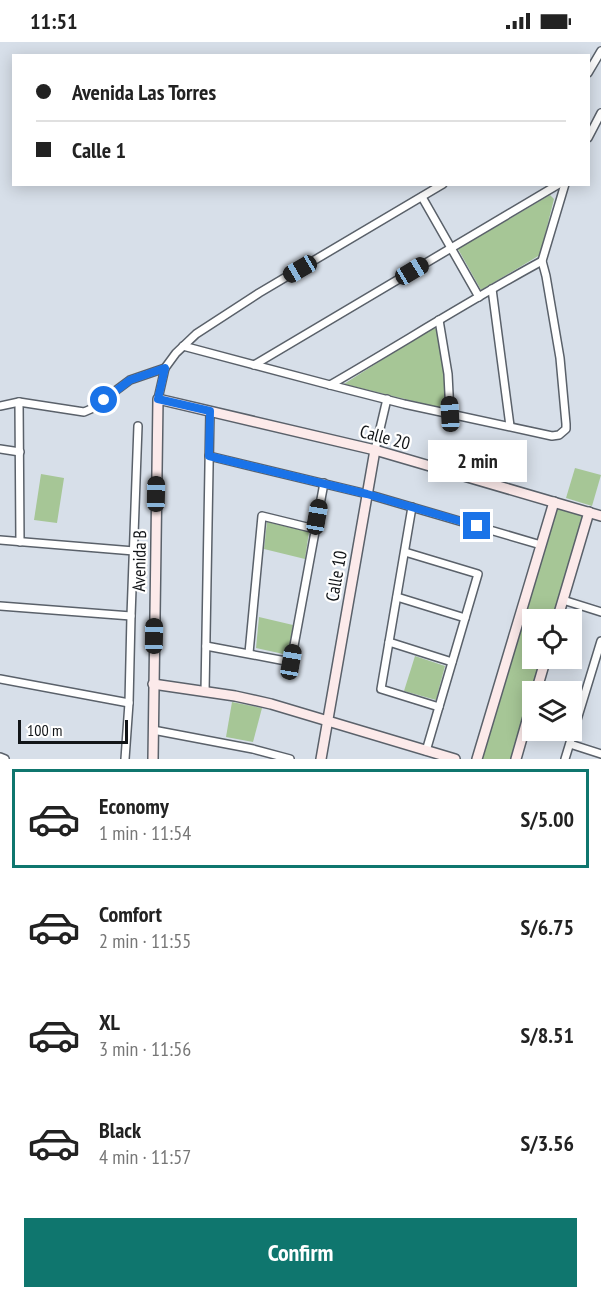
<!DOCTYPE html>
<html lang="en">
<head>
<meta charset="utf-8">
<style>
  body { margin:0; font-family:"PT Sans Narrow",sans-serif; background:#f2f2f2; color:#222; height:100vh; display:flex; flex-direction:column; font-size:22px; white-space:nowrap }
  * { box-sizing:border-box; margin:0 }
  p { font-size:20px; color:#767676 }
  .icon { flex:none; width:33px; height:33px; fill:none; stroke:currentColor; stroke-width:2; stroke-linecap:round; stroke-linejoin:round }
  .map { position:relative; height:717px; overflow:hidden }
  .sheet { display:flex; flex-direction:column; background:#fff; flex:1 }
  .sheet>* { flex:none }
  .hud { position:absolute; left:12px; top:12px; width:578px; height:132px; border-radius:0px; box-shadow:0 3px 15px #0003; display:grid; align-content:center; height:132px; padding:0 24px; background:#fff }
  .fabs { position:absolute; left:522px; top:567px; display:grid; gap:12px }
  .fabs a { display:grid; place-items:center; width:60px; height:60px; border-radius:0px; background:#fff; box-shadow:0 3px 15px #0003; font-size:30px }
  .scale { position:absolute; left:18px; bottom:15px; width:110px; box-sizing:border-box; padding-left:6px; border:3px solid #121518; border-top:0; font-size:16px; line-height:21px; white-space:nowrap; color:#121518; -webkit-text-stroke:4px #fff; paint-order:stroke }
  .end { position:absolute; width:27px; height:27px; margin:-14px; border:8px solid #1a73e8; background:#fff; box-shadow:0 0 0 3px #fff }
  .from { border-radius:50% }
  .bubble { position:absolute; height:42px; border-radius:0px; background:#fff; box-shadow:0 3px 15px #0003; font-size:20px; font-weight:700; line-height:42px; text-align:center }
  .car { position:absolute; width:18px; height:36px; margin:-18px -9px; border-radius:8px; box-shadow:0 0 4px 2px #0007; background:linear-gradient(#222 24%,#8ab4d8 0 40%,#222 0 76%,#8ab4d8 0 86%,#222 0) }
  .hud b { display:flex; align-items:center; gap:21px; height:57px; font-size:22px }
  .hud b+b { border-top:2px solid #e0e0e0 }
  .hud i { width:15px; height:15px; background:#222 }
  ul { padding:10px 0 0; list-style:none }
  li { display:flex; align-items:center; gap:18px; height:99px; margin:0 12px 9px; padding:0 12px; border:3px solid transparent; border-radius:0px }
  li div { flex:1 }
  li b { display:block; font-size:22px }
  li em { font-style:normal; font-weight:700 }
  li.selected { border-color:#0f766e }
  li>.icon { width:54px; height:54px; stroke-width:1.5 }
  .cta { display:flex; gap:12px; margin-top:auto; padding:12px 24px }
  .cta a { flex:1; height:69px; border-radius:0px; background:#0f766e; color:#fff; font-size:24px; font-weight:700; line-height:69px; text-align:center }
  .status { display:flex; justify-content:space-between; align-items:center; height:42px; padding:0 30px; background:#fff; direction:ltr }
  .status svg { height:16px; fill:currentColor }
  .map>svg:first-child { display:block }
</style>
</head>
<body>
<div class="status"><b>11:51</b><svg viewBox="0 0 49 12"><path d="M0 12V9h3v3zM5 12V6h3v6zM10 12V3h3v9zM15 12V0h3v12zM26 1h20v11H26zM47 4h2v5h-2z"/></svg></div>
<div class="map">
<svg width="601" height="717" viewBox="0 0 601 717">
  <rect width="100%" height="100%" fill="#d7dfe9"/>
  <!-- green -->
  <g fill="#a6c696">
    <path d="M550,153L554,157L540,213L481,248L458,207Z"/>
    <path d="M432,286L437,287L444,326L448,362L441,366L344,342Z"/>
    <path d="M575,426L601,433L592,464L566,456Z"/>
    <path d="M41,432L64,436L57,481L34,478Z"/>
    <path d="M556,465L583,473L552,577L532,578V616L541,617L511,717H482Z"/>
    <path d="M267,480L309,490L305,517L264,507Z"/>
    <path d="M259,575L293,583L288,613L256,606Z"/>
    <path d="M415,614L445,624L436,658L404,649Z"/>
    <path d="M232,660L262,666L253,700L226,695Z"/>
  </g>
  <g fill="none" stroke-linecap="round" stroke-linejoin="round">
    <defs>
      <g id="street">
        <path d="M588,31L601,9"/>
        <path d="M588,96L601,71"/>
        <path d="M422,155L479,255"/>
        <path d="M492,247L510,384"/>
        <path d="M439,278L448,332L450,372"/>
        <path d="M183,304L330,343L404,362L552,394L559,393L566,387V382L560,316L546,234L542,219L565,142"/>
        <path d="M254,323L559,142"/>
        <path d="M330,343C401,302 470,258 542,219"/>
        <path d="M158,357L165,326L176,311L196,292L259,251L443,142"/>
        <path d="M19,360L20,500"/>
        <path d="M0,364L19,360L84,370L91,367L130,338L165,326"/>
        <path d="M0,407L20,410"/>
        <path d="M375,408L387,357"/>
        <path d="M209,414L367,452L541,503"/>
        <path d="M412,465L381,647L439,665"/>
        <path d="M0,498L134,509"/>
        <path d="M405,510L478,532L426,709"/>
        <path d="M397,555L465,576"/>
        <path d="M563,558L601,570"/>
        <path d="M0,564L131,574"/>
        <path d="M389,600L452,620"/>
        <path d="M206,604L291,620L324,441"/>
        <path d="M249,611L262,474L315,487"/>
        <path d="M0,637L129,661"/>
        <path d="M205,650L210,369"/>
        <path d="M153,688L253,707L290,717"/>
        <path d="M570,702L601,712"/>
        <path d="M0,715L5,717"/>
        <path d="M125,717L129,661L131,574L138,384"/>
        <path d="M565,717L601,599"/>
      </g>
      <g id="secondary">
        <path d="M557,578L589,470"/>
        <path d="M153,642L235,654L271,662L455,717"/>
        <path d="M536,650L546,616"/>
        <path d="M153,717L158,357L375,408L601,474"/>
        <path d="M321,717L375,408"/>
        <path d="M477,717L554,460"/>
        <path d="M516,717L532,661"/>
      </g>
    </defs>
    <!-- street casing -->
    <use href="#street" stroke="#5a616a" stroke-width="10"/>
    <!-- secondary casing -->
    <use href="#secondary" stroke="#5a616a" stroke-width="12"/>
    <!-- street -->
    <use href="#street" stroke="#fff" stroke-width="7"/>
    <!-- secondary -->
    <use href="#secondary" stroke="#fceaea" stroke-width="9"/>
  </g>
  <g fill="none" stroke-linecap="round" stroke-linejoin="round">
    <!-- route -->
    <path stroke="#1a73e8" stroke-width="8" d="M104,358L130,338L165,326L158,357L210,369L209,414L367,452L477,484"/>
  </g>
  <g text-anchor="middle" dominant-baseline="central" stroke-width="4.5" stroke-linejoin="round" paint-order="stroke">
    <!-- street labels -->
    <g font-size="18" fill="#121518" stroke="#fff">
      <text transform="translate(385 395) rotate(15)">Calle 20</text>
      <text transform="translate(139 519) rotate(-89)">Avenida B</text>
      <text transform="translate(336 534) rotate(-80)">Calle 10</text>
    </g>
  </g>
</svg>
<div class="fabs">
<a><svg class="icon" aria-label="locate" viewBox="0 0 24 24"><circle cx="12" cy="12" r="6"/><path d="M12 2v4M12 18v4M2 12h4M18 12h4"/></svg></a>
<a><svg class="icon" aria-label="layers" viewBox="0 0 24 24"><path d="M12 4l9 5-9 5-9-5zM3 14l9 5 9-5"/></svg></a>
</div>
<div class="scale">100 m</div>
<i class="end from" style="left:104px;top:358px"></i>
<i class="end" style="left:477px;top:484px"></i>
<div class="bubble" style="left:428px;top:398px;width:99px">2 min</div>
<i class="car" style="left:300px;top:227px;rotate:240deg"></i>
<i class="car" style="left:412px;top:229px;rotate:59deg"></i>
<i class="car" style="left:450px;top:372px;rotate:357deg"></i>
<i class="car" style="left:156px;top:452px;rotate:1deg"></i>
<i class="car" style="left:317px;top:475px;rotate:10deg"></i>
<i class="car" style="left:154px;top:594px;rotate:1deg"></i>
<i class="car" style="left:291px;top:620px;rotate:10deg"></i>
<div class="hud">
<b><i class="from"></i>Avenida Las Torres</b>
<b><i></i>Calle 1</b>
</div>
</div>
<section class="sheet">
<ul>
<li class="selected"><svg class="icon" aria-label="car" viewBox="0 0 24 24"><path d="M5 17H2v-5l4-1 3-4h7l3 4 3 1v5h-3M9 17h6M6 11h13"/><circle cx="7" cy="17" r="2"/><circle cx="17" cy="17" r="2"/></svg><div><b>Economy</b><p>1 min · 11:54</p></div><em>S/5.00</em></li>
<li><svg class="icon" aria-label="car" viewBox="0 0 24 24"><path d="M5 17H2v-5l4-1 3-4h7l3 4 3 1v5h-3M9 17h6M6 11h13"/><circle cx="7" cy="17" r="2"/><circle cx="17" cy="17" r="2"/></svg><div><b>Comfort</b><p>2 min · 11:55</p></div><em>S/6.75</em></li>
<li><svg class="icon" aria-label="car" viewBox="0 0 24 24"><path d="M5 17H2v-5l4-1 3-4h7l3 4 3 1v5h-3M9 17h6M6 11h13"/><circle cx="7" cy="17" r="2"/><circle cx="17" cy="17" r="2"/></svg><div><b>XL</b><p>3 min · 11:56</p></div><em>S/8.51</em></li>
<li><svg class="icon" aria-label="car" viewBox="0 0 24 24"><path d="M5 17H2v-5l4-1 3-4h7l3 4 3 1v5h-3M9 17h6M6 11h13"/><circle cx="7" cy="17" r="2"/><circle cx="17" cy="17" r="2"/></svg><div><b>Black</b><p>4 min · 11:57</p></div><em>S/3.56</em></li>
</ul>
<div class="cta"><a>Confirm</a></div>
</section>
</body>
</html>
